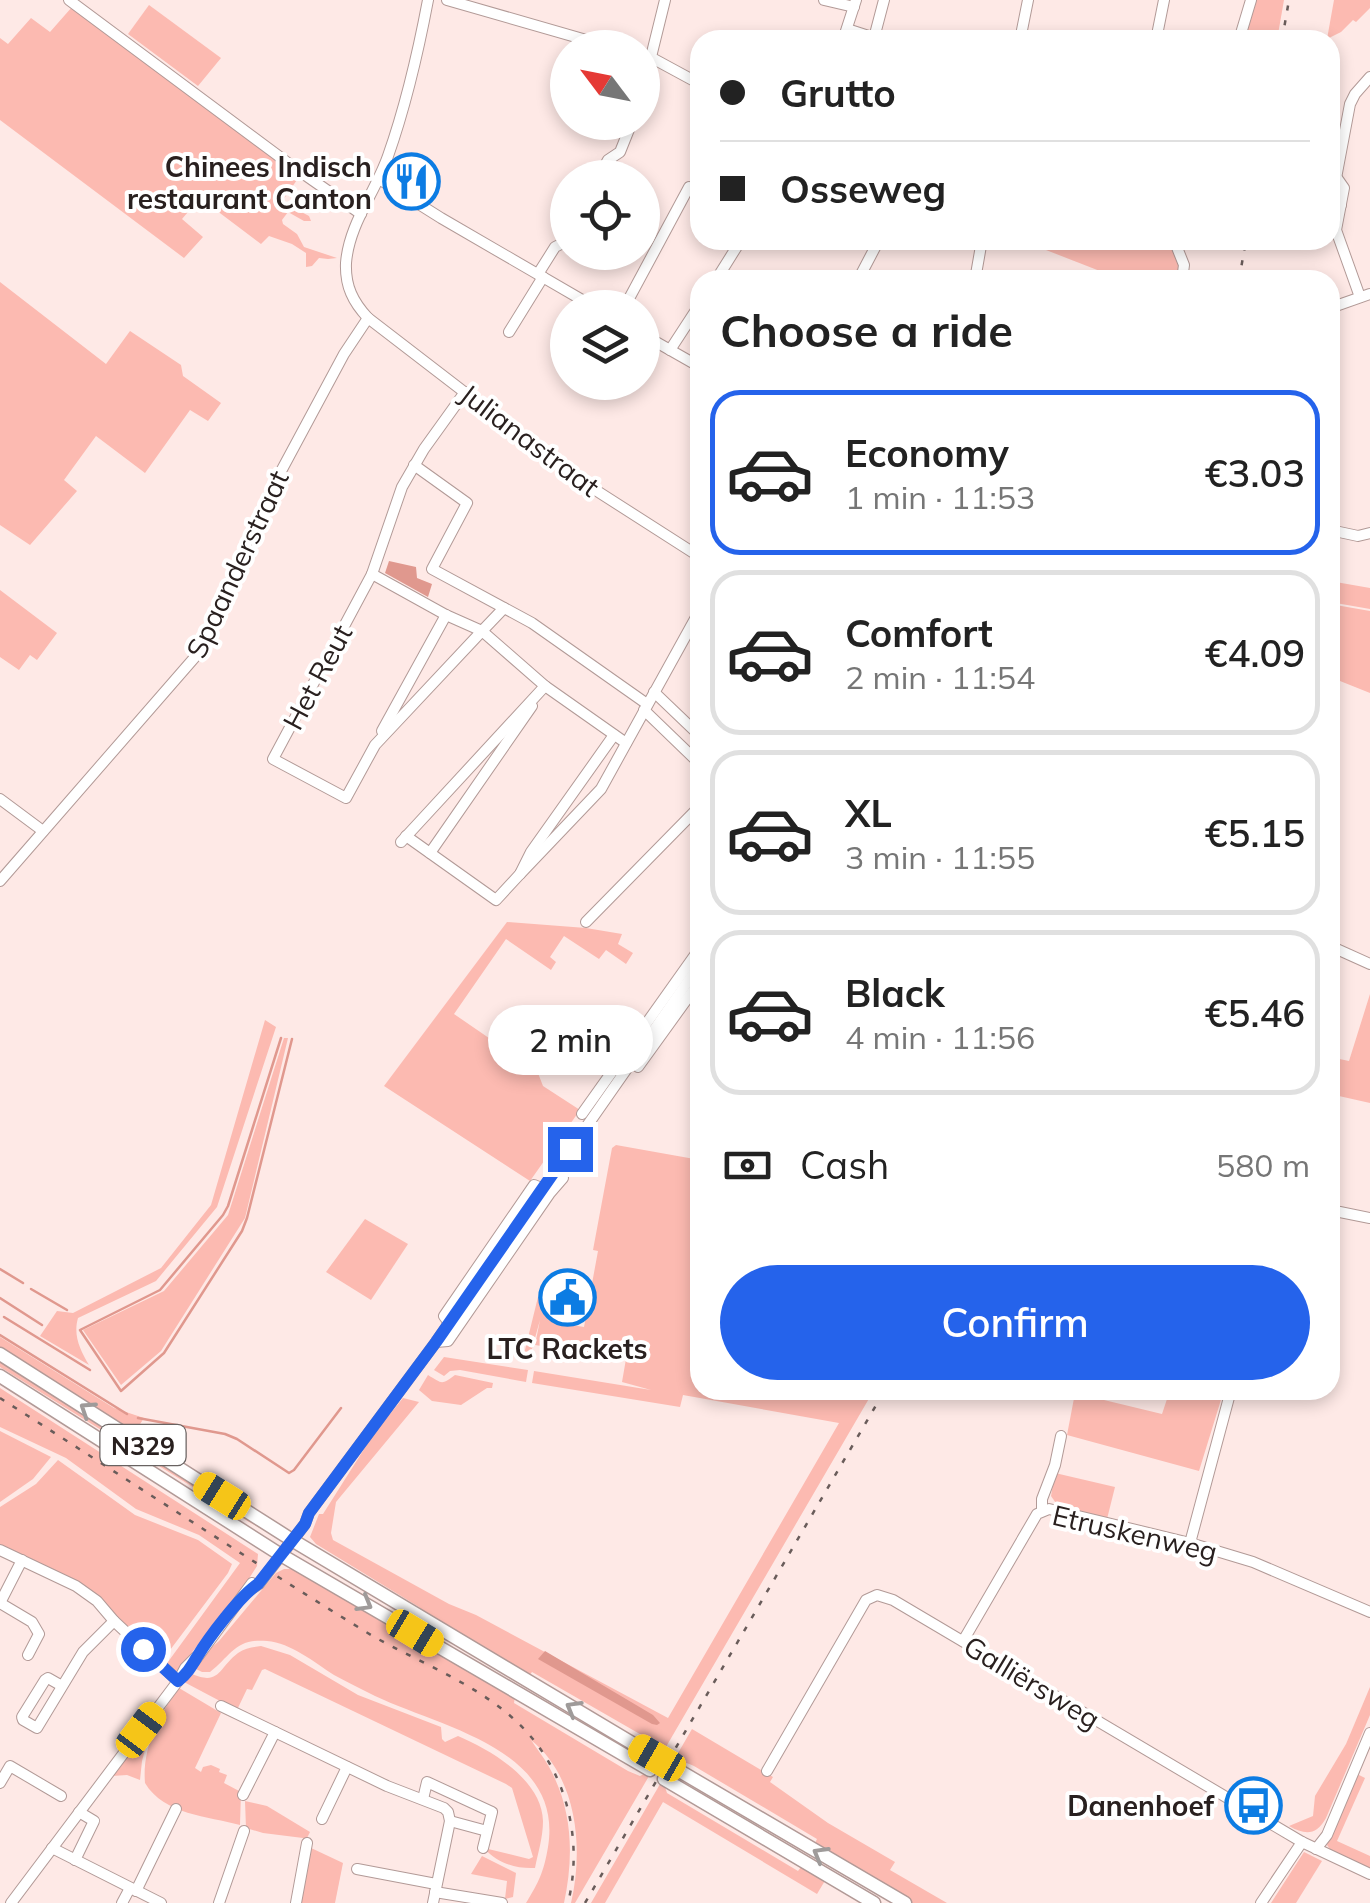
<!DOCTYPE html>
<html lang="en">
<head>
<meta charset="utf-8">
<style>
  body { margin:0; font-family:Mulish,sans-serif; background:#f2f2f2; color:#222; height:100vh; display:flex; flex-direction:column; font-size:38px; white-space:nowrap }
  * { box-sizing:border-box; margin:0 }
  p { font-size:32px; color:#767676 }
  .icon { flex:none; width:55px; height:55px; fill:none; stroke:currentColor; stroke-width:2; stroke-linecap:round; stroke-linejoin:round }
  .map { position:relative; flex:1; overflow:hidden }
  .side { position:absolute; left:690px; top:270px; width:650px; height:1130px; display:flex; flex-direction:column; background:#fff; border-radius:30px; box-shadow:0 5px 15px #0003 }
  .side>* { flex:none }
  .banner { position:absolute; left:690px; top:30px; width:650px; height:220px; border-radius:30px; box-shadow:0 5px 15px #0003; display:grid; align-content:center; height:220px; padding:0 30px; background:#fff }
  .needle { width:65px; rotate:302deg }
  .buttons { position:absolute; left:550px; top:30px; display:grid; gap:20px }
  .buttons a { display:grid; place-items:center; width:110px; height:110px; border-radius:50%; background:#fff; box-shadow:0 5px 15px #0003; font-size:50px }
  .end { position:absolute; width:45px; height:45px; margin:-22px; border:12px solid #2563eb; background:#fff; box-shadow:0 0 0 5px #fff }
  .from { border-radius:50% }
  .bubble { position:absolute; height:70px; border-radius:35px; background:#fff; box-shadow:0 5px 15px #0003; font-size:32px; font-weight:600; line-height:70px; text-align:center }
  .car { position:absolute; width:30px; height:60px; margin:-30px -15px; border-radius:12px; box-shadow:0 0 8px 2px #0007; background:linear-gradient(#f5c518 24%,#345 0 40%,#f5c518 0 76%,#345 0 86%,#f5c518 0) }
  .banner b { display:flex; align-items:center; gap:35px; height:95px; font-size:38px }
  .banner b+b { border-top:2px solid #e0e0e0 }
  .banner i { width:25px; height:25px; background:#222 }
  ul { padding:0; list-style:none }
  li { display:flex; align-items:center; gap:30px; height:165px; margin:0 20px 15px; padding:0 10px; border:5px solid #e0e0e0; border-radius:30px }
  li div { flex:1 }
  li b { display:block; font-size:38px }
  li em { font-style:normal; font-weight:600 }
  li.current { border-color:#2563eb }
  li>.icon { width:90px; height:90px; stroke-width:1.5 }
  h2 { padding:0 30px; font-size:45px; line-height:120px }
  .pay { display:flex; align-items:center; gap:25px; height:110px; padding:0 30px; font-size:38px }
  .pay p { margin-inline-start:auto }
  .action { display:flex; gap:20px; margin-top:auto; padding:20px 30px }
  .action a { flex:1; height:115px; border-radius:60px; background:#2563eb; color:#fff; font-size:40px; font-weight:600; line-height:115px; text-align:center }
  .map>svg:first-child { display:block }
</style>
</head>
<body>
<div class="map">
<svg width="1370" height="1903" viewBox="0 0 1370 1903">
  <rect width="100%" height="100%" fill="#fee9e6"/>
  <!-- green -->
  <g fill="#fcbab1">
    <path d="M1253,0H1284L1277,40H1242Z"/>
    <path d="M1334,0H1370V8L1356,22L1353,20L1341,32L1327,39Z"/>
    <path d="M149,5L221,58L198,86L128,34Z"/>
    <path d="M72,7L299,177L283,200L290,206L309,216L311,221H304L288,212L282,220L283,224L297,234L304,247L337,258L328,259L319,258L312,266L306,267V253L292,244L269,236L261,244L200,198L182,219L203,237L184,258L0,120V38L8,44L31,18L50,32Z"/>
    <path d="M1030,240H1168L1181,261L1182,280H1123L1028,243Z"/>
    <path d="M0,282L106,364L130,331L181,365L183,376L221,403L208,421L190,410L145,473L96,436L64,480L77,491L30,545L0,525Z"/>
    <path d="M1330,581L1370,588V609L1330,602Z"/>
    <path d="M0,590L57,633L37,660L30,655L19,670L0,657Z"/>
    <path d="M1330,604L1370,611V693L1330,677Z"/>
    <path d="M507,922L586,928L622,934L618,944L633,953L626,964L606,950L599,959L564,936L550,957L556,962L551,970L506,939L454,1014L531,1067L533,1065L536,1068L543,1086L580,1110L530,1181L384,1086Z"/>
    <path d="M1370,994V1103L1330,1094V1057L1349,1061Z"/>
    <path d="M265,1020L276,1027L217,1207L156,1281L78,1318C73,1335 80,1350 89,1365L40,1336L57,1311L73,1313L161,1268L211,1205Z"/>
    <path d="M284,1038H288L245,1218L161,1351L121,1385L83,1330L164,1291L228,1215Z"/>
    <path d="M616,1145L700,1160V1390H874L575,1903H571C584,1848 577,1777 531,1740C536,1748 543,1756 548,1765C573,1809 574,1856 564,1903H526C539,1882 544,1871 548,1847C564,1749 440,1727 375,1696C361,1689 347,1682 334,1675C314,1662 291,1643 267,1641C235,1638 231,1656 210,1672H202L194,1668L205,1653L219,1641L276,1573L284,1569H293L515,1696L514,1703L628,1771L640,1776L648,1772L659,1753L652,1741L532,1672L529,1676L435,1622L419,1607L316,1544L310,1537L319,1514H323L373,1435L403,1398L419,1402L336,1502L331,1533L333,1540L449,1604L476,1615L668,1718L839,1423L683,1395L680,1407L532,1383L534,1371L651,1390L622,1382L626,1359L535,1345L540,1320L530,1356L524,1354L538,1297L542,1298L543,1291L576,1297L575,1305L552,1301L550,1313L561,1315L560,1323L584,1327L598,1251L593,1250L612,1148Z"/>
    <path d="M365,1219L408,1244L371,1300L326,1272Z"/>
    <path d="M0,1337L114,1408L144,1418L131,1438L270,1524L262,1529L249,1522L0,1367Z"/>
    <path d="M444,1357L528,1370L526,1382L460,1370L450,1371L444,1376L434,1370Z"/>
    <path d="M428,1375C443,1384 441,1385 455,1375L493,1383L492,1388H487L461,1405L432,1401L419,1390Z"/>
    <path d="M0,1388L258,1554L257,1566L243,1588L174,1675L165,1666L240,1563L199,1535L136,1509L66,1458L0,1427Z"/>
    <path d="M1170,1390H1224L1199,1471L1067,1435L1075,1393L1162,1414Z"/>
    <path d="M0,1431L51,1457L33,1479L0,1502Z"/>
    <path d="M58,1460L135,1515L198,1540L232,1564L228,1573L161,1662L96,1597L0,1547V1507L36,1484Z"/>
    <path d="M1055,1473L1115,1487L1107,1519L1058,1506L1051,1496Z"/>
    <path d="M261,1646L290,1655L358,1695L441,1727L442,1739L445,1742L458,1736C491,1750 542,1780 543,1821C543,1837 538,1853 535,1868C516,1869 497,1863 484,1848L529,1859L533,1857L512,1788L506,1784L265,1669L262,1670L252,1690L247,1689L237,1710L184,1682L190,1673C220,1687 218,1668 238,1653C245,1648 253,1647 261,1646Z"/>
    <path d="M1370,1687V1715L1326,1818C1316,1836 1305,1835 1289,1826L1313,1816L1315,1796L1346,1744Z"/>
    <path d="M179,1688L221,1713L195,1768L201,1772L203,1767L211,1765L220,1769L219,1772L227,1775L224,1783L241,1792L240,1825C208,1816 164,1815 145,1783C142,1748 159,1715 179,1688Z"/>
    <path d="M152,1724L142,1761L140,1780L127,1775L112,1776Z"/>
    <path d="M692,1729L773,1777L770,1782L828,1823L895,1862L890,1870L947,1903H911L814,1845L817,1839L694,1766C676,1757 672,1766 663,1781L667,1793L798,1871L801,1867L826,1879L817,1894L663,1802L605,1903H591Z"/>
    <path d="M1357,1774L1365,1778L1337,1841L1370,1856V1868L1332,1852L1327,1845Z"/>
    <path d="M245,1801L267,1806L310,1832L307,1838H303L263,1833L246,1828Z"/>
    <path d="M309,1847L343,1863L335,1903H298Z"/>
    <path d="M1304,1852L1322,1861L1296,1903H1271Z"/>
    <path d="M482,1856L516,1873L513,1897L505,1899L507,1881L471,1874Z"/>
  </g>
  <!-- water -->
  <g fill="#e0988e">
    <path d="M389,561L416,567L417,578L432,584L428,597L385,573Z"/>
    <path d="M545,1651L653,1715L660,1723L657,1725L652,1724L538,1659Z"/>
  </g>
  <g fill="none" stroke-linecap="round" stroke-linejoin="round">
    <!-- stream -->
    <g stroke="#e0988e" stroke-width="2.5">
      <path d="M281,1038L228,1206L223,1215L160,1290L80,1330L121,1391L164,1353L242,1231L247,1218L292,1039"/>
      <path d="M0,1269L23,1283"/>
      <path d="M31,1289L67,1310"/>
      <path d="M0,1298L42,1325"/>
      <path d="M4,1317L90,1370"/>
      <path d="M0,1335L127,1414"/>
      <path d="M138,1418L225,1434L237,1439L289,1473L294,1470L341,1408"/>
    </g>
    <defs>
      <g id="minor">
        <path d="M69,0L288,163L361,214"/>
        <path d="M428,0C418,53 406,105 388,156C375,193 349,224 346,263C345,286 353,302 368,318L572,475L700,557"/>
        <path d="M447,0L614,48"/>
        <path d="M824,0L854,7"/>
        <path d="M847,29L881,40"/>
        <path d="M874,38L884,0"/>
        <path d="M843,40L856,0"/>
        <path d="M1020,40L1028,0"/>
        <path d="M1156,40L1164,0"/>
        <path d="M1239,40L1251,0"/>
        <path d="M642,55L652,58L700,84"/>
        <path d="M642,94L649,79L647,73L665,0"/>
        <path d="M598,178L608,160L620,152L632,122"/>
        <path d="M1337,178L1344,188L1336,230L1360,297"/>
        <path d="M379,179L441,218L596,308"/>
        <path d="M1341,205L1333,194L1350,104L1355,94L1370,77"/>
        <path d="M1174,240L1184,265L1182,280"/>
        <path d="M538,274L555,247L563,243L568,236"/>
        <path d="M716,280L741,240"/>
        <path d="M858,280L879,240"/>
        <path d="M975,280L982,240"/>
        <path d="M624,308L689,187"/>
        <path d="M1330,308L1370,294"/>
        <path d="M509,332L543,277"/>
        <path d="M642,334L700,367"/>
        <path d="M670,350L700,304"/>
        <path d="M414,465L467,503L432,569L532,623L647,704"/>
        <path d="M1330,530L1358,536L1370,533"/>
        <path d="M372,574L402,487L424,449L465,392"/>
        <path d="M504,608L482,631L375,745L346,798L273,759L372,574L446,615L482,631L545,686L626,743"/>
        <path d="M654,692L700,736"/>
        <path d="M644,710L700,764"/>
        <path d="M382,731L446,615"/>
        <path d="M0,799L43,831"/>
        <path d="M406,836L496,900L520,874L531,852L614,735"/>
        <path d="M401,842L545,686"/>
        <path d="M430,853L532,706"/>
        <path d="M520,874L601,789L700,610"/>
        <path d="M0,881L202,649L251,533L279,475L344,354L368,318"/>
        <path d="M586,922L700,806"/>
        <path d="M1330,946L1370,964"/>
        <path d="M630,1061L638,1067L700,981"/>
        <path d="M582,1114L700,948"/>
        <path d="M1330,1210L1370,1218"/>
        <path d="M449,1323L444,1316L534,1185L544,1189"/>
        <path d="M436,1342L448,1341L550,1193L563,1178"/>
        <path d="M1042,1511V1499L1055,1465L1061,1436"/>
        <path d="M1190,1543L1231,1390"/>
        <path d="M0,1550L76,1586L97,1601L114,1621L178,1681"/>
        <path d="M250,1590L259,1584L305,1524L309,1513L436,1342L700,964"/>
        <path d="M0,1603L32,1622L39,1634L28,1655"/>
        <path d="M0,1603L22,1560"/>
        <path d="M963,1641L1037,1514L1049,1509L1190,1543L1253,1562L1370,1612"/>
        <path d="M194,1662L252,1583"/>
        <path d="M62,1686L48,1678L45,1680L22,1717L23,1720L37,1728L83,1652L114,1621"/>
        <path d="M221,1706L387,1786L444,1808L448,1812L450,1821L433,1903"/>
        <path d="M767,1771L866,1600L877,1595L893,1600L1302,1842L1370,1874"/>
        <path d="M0,1783L10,1766L61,1796"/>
        <path d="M243,1795L275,1732"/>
        <path d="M423,1799L427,1782L492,1812L483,1848"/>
        <path d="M322,1819L347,1767"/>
        <path d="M450,1821L487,1831"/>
        <path d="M52,1848L161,1903"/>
        <path d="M1316,1849L1327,1835L1370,1733"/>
        <path d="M75,1860L94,1821L79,1812"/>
        <path d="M357,1869L436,1884"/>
        <path d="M136,1891L176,1809"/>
        <path d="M435,1892L502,1903"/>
        <path d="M11,1903L178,1681L185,1668L196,1657"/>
        <path d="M122,1903L130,1888"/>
        <path d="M219,1903L244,1831"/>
        <path d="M296,1903L307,1843"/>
        <path d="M1261,1903L1302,1842"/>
      </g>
      <g id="major">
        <path d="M0,1354L292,1540L657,1758"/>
        <path d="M0,1376L281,1555L650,1770"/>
        <path d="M671,1766L905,1903"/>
        <path d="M664,1779L874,1903"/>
      </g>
    </defs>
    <!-- minor casing -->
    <use href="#minor" stroke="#b29a97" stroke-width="12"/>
    <!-- major casing -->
    <use href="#major" stroke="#b29a97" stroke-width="15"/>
    <!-- minor -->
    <use href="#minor" stroke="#fff" stroke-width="10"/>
    <!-- major -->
    <use href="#major" stroke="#fff" stroke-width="12"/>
    <!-- rail -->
    <g stroke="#695c5a" stroke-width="2.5" stroke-dasharray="5 10" stroke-linecap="butt">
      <path d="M1282,40L1289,0"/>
      <path d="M1239,280L1246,240"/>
      <path d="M0,1398C122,1476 243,1556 366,1632C421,1665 490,1687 532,1738C570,1784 582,1846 568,1903"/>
      <path d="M585,1903L885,1390"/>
    </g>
  </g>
  <!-- one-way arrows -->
  <defs><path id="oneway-chevron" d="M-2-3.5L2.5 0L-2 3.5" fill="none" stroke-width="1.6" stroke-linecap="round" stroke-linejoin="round" transform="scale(2.5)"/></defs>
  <g stroke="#9f9b9a">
    <use href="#oneway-chevron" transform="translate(87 1409) rotate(-147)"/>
    <use href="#oneway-chevron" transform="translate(365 1604) rotate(30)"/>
    <use href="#oneway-chevron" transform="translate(573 1708) rotate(-150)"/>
    <use href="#oneway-chevron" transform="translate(820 1854) rotate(-150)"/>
  </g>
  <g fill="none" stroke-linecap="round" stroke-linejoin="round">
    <!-- route -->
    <path stroke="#2563eb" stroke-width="12" d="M143,1649L178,1681C187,1674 191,1667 197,1657C209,1637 240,1596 258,1584L305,1524L309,1513L436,1342L570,1149"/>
  </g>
  <!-- icons -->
  <defs>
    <symbol id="restaurant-ring" viewBox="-11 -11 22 22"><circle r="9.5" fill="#fff" stroke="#0c7ce3" stroke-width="1.5"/><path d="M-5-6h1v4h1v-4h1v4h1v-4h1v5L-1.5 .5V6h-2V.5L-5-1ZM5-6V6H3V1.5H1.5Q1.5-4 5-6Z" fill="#0c7ce3"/></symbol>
    <symbol id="civic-ring" viewBox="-11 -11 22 22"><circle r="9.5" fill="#fff" stroke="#0c7ce3" stroke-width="1.5"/><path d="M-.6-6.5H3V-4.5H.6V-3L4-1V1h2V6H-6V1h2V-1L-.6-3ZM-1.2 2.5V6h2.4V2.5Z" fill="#0c7ce3"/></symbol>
    <symbol id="bus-ring" viewBox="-11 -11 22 22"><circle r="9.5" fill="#fff" stroke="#0c7ce3" stroke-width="1.5"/><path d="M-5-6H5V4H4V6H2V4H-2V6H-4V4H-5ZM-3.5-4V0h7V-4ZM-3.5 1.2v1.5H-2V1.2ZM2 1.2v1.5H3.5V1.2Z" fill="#0c7ce3"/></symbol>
  </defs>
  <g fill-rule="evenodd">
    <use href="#restaurant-ring" x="380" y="150" width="63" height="63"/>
    <use href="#civic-ring" x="536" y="1266" width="63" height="63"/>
    <use href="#bus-ring" x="1222" y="1774" width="63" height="63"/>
  </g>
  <g text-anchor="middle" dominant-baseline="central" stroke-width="8" stroke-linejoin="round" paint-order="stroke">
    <!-- shield labels -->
    <rect fill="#fff" stroke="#696362" stroke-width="2.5" x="100.5" y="1425" width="85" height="40" rx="8"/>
    <g font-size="25" font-weight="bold" fill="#29201f">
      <text x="143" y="1445">N329</text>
    </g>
    <!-- poi labels -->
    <g font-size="28" font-weight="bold" fill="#29201f" stroke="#fff" text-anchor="end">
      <text x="372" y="166">Chinees Indisch<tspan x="372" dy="32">restaurant Canton</tspan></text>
      <text x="567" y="1348" text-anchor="middle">LTC Rackets</text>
      <text x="1214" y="1805">Danenhoef</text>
    </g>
    <!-- street labels -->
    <g font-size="28" fill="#29201f" stroke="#fff">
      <text transform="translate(530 440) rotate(37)">Julianastraat</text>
      <text transform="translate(237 564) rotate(-65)">Spaanderstraat</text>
      <text transform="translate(317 677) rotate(-62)">Het Reut</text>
      <text transform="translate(1135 1533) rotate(13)">Etruskenweg</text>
      <text transform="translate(1032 1682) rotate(31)">Galliërsweg</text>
    </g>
  </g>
</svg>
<div class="buttons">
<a><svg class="needle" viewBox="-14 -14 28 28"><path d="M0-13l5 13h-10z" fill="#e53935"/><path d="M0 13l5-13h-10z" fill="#767676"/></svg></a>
<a><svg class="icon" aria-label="locate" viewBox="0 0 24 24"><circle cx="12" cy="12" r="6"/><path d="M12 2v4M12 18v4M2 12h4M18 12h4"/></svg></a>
<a><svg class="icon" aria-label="layers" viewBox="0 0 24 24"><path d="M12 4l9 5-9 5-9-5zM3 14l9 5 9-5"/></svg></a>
</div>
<i class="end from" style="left:143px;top:1649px"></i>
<i class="end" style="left:570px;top:1149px"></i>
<div class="bubble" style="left:488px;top:1005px;width:165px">2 min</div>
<i class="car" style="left:222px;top:1496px;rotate:302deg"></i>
<i class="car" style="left:415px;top:1633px;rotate:121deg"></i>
<i class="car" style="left:141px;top:1730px;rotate:37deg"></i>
<i class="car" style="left:657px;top:1758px;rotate:300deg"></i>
<div class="banner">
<b><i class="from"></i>Grutto</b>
<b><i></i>Osseweg</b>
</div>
<section class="side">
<h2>Choose a ride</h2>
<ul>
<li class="current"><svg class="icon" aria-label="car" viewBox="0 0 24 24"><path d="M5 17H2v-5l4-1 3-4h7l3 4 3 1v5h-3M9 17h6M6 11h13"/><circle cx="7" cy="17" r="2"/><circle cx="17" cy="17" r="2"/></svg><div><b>Economy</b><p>1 min · 11:53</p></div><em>€3.03</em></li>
<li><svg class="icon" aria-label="car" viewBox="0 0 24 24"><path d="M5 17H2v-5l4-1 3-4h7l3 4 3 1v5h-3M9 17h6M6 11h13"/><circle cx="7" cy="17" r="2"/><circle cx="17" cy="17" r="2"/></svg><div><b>Comfort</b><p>2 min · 11:54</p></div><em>€4.09</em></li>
<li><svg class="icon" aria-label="car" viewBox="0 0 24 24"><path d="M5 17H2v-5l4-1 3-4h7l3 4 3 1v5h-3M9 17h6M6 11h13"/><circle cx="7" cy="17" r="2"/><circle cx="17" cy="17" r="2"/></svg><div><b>XL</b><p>3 min · 11:55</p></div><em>€5.15</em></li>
<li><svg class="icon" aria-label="car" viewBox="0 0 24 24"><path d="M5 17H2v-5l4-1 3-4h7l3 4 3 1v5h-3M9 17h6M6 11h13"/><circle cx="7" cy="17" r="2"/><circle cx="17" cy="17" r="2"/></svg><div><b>Black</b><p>4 min · 11:56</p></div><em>€5.46</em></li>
</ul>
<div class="pay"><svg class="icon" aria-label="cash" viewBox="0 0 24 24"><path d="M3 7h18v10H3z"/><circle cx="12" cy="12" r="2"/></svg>Cash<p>580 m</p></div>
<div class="action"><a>Confirm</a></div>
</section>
</div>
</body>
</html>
